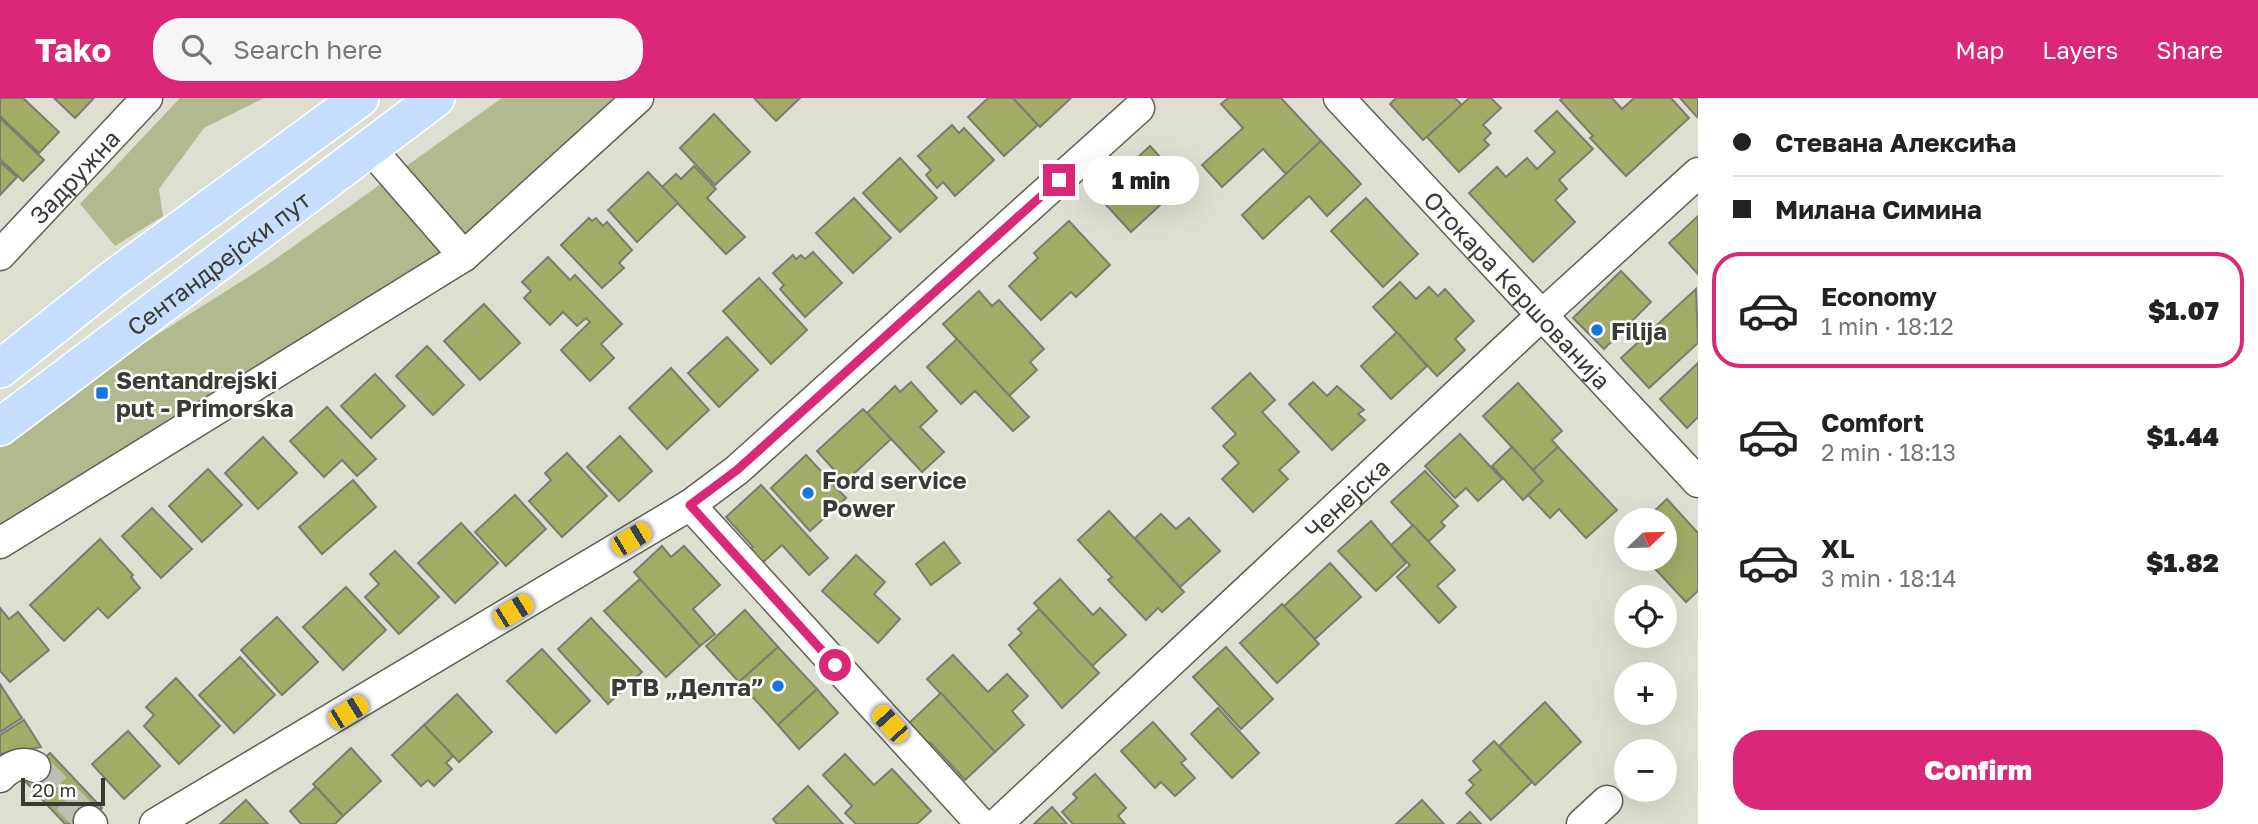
<!DOCTYPE html>
<html lang="en">
<head>
<meta charset="utf-8">
<style>
  body { margin:0; font-family:"Golos Text",sans-serif; background:#f6f6f6; color:#222; height:100vh; display:flex; flex-direction:column; font-size:26px; white-space:nowrap }
  * { box-sizing:border-box; margin:0 }
  p { font-size:23px; color:#767676 }
  .icon { flex:none; width:38px; height:38px; fill:none; stroke:currentColor; stroke-width:2; stroke-linecap:round; stroke-linejoin:round }
  .map { position:relative; flex:1; overflow:hidden }
  .panel { display:flex; flex-direction:column; background:#fff; width:560px }
  .panel>* { flex:none }
  .guide { display:grid; align-content:center; height:154px; padding:0 35px; background:#fff }
  .needle { width:46px; rotate:67deg }
  .buttons { position:absolute; left:1614px; top:410px; display:grid; gap:14px }
  .buttons a { display:grid; place-items:center; width:63px; height:63px; border-radius:50%; background:#fff; box-shadow:0 7px 28px #0002; font-size:35px }
  .scale { position:absolute; left:21px; bottom:18px; width:84px; box-sizing:border-box; padding-left:7px; border:4px solid #3a3b35; border-top:0; font-size:19px; line-height:24px; white-space:nowrap; color:#3a3b35; -webkit-text-stroke:5px #fff; paint-order:stroke }
  .end { position:absolute; width:32px; height:32px; margin:-16px; border:9px solid #db2777; background:#fff; box-shadow:0 0 0 4px #fff }
  .from { border-radius:50% }
  .bubble { position:absolute; height:49px; border-radius:24px; background:#fff; box-shadow:0 7px 28px #0002; font-size:23px; font-weight:800; line-height:49px; text-align:center }
  .car { position:absolute; width:21px; height:42px; margin:-21px -10px; border-radius:9px; box-shadow:0 0 5px 2px #0007; background:linear-gradient(#f5c518 24%,#345 0 40%,#f5c518 0 76%,#345 0 86%,#f5c518 0) }
  .guide b { display:flex; align-items:center; gap:24px; height:66px; font-size:26px }
  .guide b+b { border-top:2px solid #e0e0e0 }
  .guide i { width:18px; height:18px; background:#222 }
  ul { padding:0; list-style:none }
  li { display:flex; align-items:center; gap:21px; height:116px; margin:0 14px 10px; padding:0 21px; border:4px solid transparent; border-radius:28px }
  li div { flex:1 }
  li b { display:block; font-size:26px }
  li em { font-style:normal; font-weight:800 }
  li.active { border-color:#db2777 }
  li>.icon { width:63px; height:63px; stroke-width:1.5 }
  .action { display:flex; gap:14px; margin-top:auto; padding:14px 35px }
  .action a { flex:1; height:80px; border-radius:28px; background:#db2777; color:#fff; font-size:28px; font-weight:800; line-height:80px; text-align:center }
  header { display:flex; align-items:center; gap:42px; box-sizing:border-box; height:98px; padding:0 35px; background:#db2777; color:#fff }
  header strong { font-size:33px }
  nav { display:flex; gap:38px; margin-inline-start:auto; font-size:24px }
  .search { width:490px; height:63px; background:#f6f6f6; display:flex; align-items:center; gap:18px; box-sizing:border-box; padding:0 24px; border-radius:28px; color:#767676; font-size:26px }
  main { display:flex; flex:1; min-height:0 }
  .map>svg:first-child { display:block }
</style>
</head>
<body>
<header>
<strong>Tako</strong>
<div class="search"><svg class="icon" aria-label="search" viewBox="0 0 24 24"><circle cx="10" cy="10" r="6"/><path d="M15 15l6 6"/></svg>Search here</div>
<nav><a>Map</a><a>Layers</a><a>Share</a></nav>
</header>
<main>
<div class="map">
<svg width="1698" height="726" viewBox="0 0 1698 726">
  <rect width="100%" height="100%" fill="#dde0d1"/>
  <!-- green -->
  <g fill="#b1b98f">
    <path d="M180,0H264L204,30L159,91L163,118L115,148L80,106Z"/>
    <path d="M502,0H619L453,149L227,296L0,426V340L21,323L267,167Z"/>
  </g>
  <!-- building -->
  <g fill="#a1ac67" stroke="#7a7d6f" stroke-width="2">
    <path d="M0,0H23L59,34L39,55L0,18Z"/>
    <path d="M54,0H94L75,20Z"/>
    <path d="M754,0H800L776,23Z"/>
    <path d="M988,0H1013L1038,27L1004,58L968,19Z"/>
    <path d="M1013,0H1071L1040,29Z"/>
    <path d="M1228,0H1281L1321,43L1286,76L1263,51L1222,89L1202,67L1243,30L1221,6Z"/>
    <path d="M1396,0H1455L1462,7L1423,42L1390,6Z"/>
    <path d="M1469,0H1491L1501,10L1483,27L1491,35L1484,42L1489,47L1459,74L1427,39Z"/>
    <path d="M1563,0H1612L1622,11L1634,0H1671L1689,20L1626,78L1590,40L1593,38L1560,2Z"/>
    <path d="M1680,0H1698V18L1697,19Z"/>
    <path d="M1557,13L1593,51L1559,82L1567,91L1555,102L1575,124L1533,164L1469,95L1497,69L1506,79L1527,60L1537,71L1555,54L1535,33Z"/>
    <path d="M714,16L750,54L715,87L680,50Z"/>
    <path d="M0,20L44,62L23,83L0,61Z"/>
    <path d="M952,27L959,35L964,30L994,62L955,98L943,84L937,90L926,77L931,72L918,58Z"/>
    <path d="M1321,43L1361,86L1327,118L1309,98L1263,141L1242,117Z"/>
    <path d="M1150,48L1184,85L1131,134L1097,97Z"/>
    <path d="M900,60L937,100L900,134L863,95Z"/>
    <path d="M0,64L17,79L0,97Z"/>
    <path d="M694,68L716,91L707,100L745,139L726,156L662,89L676,76L681,81Z"/>
    <path d="M648,74L678,105L637,144L608,112Z"/>
    <path d="M854,100L891,140L853,175L816,135Z"/>
    <path d="M1366,100L1418,156L1383,189L1331,133Z"/>
    <path d="M1698,118V176L1669,145Z"/>
    <path d="M589,120L592,123L596,120L603,128L607,124L632,152L619,165L624,170L602,190L561,147Z"/>
    <path d="M1069,123L1110,167L1076,199L1071,194L1041,222L1009,188L1038,160L1034,155Z"/>
    <path d="M813,154L842,185L805,219L780,191L784,187L773,175L793,157L796,161L801,157L805,161Z"/>
    <path d="M548,159L570,182L575,177L622,226L601,246L614,260L590,283L561,252L590,224L586,220L577,228L563,214L550,227L524,200L531,193L522,184Z"/>
    <path d="M1621,173L1651,204L1604,251L1573,220Z"/>
    <path d="M759,180L807,232L771,266L723,213Z"/>
    <path d="M1400,184L1416,201L1429,189L1438,198L1445,191L1474,223L1455,241L1465,252L1437,278L1373,209Z"/>
    <path d="M1696,191L1698,245L1649,290L1621,260Z"/>
    <path d="M979,193L992,208L999,202L1044,251L1030,264L1037,272L1009,298L943,226Z"/>
    <path d="M484,206L520,245L480,282L444,243Z"/>
    <path d="M1397,234L1427,268L1391,301L1361,268Z"/>
    <path d="M727,239L758,272L719,309L688,275Z"/>
    <path d="M957,241L1029,319L1013,333L975,293L961,306L927,269Z"/>
    <path d="M427,248L464,287L433,317L396,278Z"/>
    <path d="M1698,265V319L1687,330L1660,301Z"/>
    <path d="M671,270L709,312L667,351L629,310Z"/>
    <path d="M1250,275L1275,302L1262,314L1299,354L1279,372L1288,381L1253,414L1222,381L1239,365L1223,348L1236,336L1212,310Z"/>
    <path d="M375,276L405,308L371,340L341,308Z"/>
    <path d="M911,284L937,313L920,329L944,354L922,374L867,315L895,288L900,294Z"/>
    <path d="M1313,284L1327,298L1337,288L1364,312L1358,316L1365,322L1332,352L1289,306Z"/>
    <path d="M1518,285L1562,333L1552,342L1558,349L1533,372L1483,318Z"/>
    <path d="M327,309L376,361L357,378L342,362L324,379L290,343Z"/>
    <path d="M863,311L891,341L845,384L817,353Z"/>
    <path d="M1460,336L1502,381L1478,403L1466,390L1455,400L1425,368Z"/>
    <path d="M620,338L652,373L619,403L587,369Z"/>
    <path d="M263,339L297,375L258,411L225,375Z"/>
    <path d="M1512,349L1543,383L1523,402L1492,368Z"/>
    <path d="M1558,349L1617,412L1586,440L1559,411L1550,420L1528,397L1543,383L1533,372Z"/>
    <path d="M567,355L607,398L562,439L529,403L551,382L545,375Z"/>
    <path d="M806,357L846,400L810,433L771,390Z"/>
    <path d="M208,371L242,407L202,444L169,408Z"/>
    <path d="M1425,373L1458,408L1441,424L1445,428L1428,444L1391,404Z"/>
    <path d="M353,382L376,409L322,456L299,429Z"/>
    <path d="M761,387L828,460L809,477L782,447L760,467L748,454L753,449L726,419Z"/>
    <path d="M515,397L546,431L506,468L475,434Z"/>
    <path d="M1667,401L1698,435V493L1686,504L1645,460H1664V422H1645Z"/>
    <path d="M152,410L192,451L161,480L122,438Z"/>
    <path d="M1109,413L1184,494L1162,514L1158,510L1146,522L1108,482L1112,479L1078,442Z"/>
    <path d="M1161,416L1176,431L1189,420L1220,453L1180,489L1135,440Z"/>
    <path d="M1371,423L1406,465L1376,493L1338,453Z"/>
    <path d="M461,425L498,465L455,505L418,465Z"/>
    <path d="M1413,427L1455,472L1437,488L1456,509L1439,525L1397,479L1410,467L1391,447Z"/>
    <path d="M100,441L133,477L131,479L140,490L108,520L98,510L64,543L30,507Z"/>
    <path d="M944,444L960,465L931,487L916,466Z"/>
    <path d="M662,448L671,459L684,448L720,487L693,511L715,536L700,548L634,474Z"/>
    <path d="M395,453L439,499L399,536L365,499L379,486L370,476Z"/>
    <path d="M856,457L885,484L874,496L900,521L878,545L822,493Z"/>
    <path d="M1330,465L1361,499L1315,541L1284,508Z"/>
    <path d="M640,481L700,548L666,579L604,513Z"/>
    <path d="M1060,481L1093,517L1100,510L1126,537L1092,568L1034,505Z"/>
    <path d="M346,489L386,532L343,572L303,529Z"/>
    <path d="M1282,506L1319,546L1277,585L1240,545Z"/>
    <path d="M0,510L9,521L18,514L49,552L10,584L0,573Z"/>
    <path d="M1039,511L1099,575L1062,610L1009,547L1022,535L1018,531Z"/>
    <path d="M745,512L778,549L739,584L706,548Z"/>
    <path d="M277,519L318,564L282,597L241,552Z"/>
    <path d="M591,520L642,574L608,606L558,551Z"/>
    <path d="M778,549L817,591L778,627L739,584Z"/>
    <path d="M1226,549L1273,601L1241,631L1193,579Z"/>
    <path d="M542,551L590,603L556,635L507,583Z"/>
    <path d="M953,557L988,594L1007,576L1028,598L1012,613L1024,627L995,654L927,581Z"/>
    <path d="M240,559L275,597L234,635L199,597Z"/>
    <path d="M176,580L220,628L179,666L144,628L154,617L146,609Z"/>
    <path d="M0,586L22,620L0,634Z"/>
    <path d="M817,591L838,615L799,651L778,627Z"/>
    <path d="M941,595L995,654L965,682L930,644L927,648L908,626Z"/>
    <path d="M457,596L492,634L459,664L424,627Z"/>
    <path d="M1545,604L1581,644L1535,687L1499,648Z"/>
    <path d="M1218,610L1259,655L1232,680L1191,636Z"/>
    <path d="M24,622L41,649L0,656V637Z"/>
    <path d="M1153,624L1186,661L1181,665L1195,680L1175,698L1161,684L1155,690L1121,653Z"/>
    <path d="M424,627L453,658L446,665L452,671L434,688L428,682L421,688L392,657Z"/>
    <path d="M128,633L160,668L124,701L92,666Z"/>
    <path d="M1494,643L1532,684L1491,722L1466,695L1474,687L1469,682L1481,672L1473,663Z"/>
    <path d="M351,650L381,683L343,718L313,686Z"/>
    <path d="M50,655L102,710L85,726H65L23,681Z"/>
    <path d="M845,656L874,687L892,671L931,713L917,726H856L845,715L852,708L823,677Z"/>
    <path d="M1095,676L1126,710L1118,718L1125,726H1073L1062,714L1077,700L1073,696Z"/>
    <path d="M808,688L843,726H777L773,721Z"/>
    <path d="M316,689L343,718L335,726H301L290,713Z"/>
    <path d="M246,702L268,726H220Z"/>
    <path d="M1422,702L1444,726H1396Z"/>
    <path d="M1052,709L1067,726H1034Z"/>
    <path d="M1470,714L1481,726H1457Z"/>
  </g>
  <g fill="none" stroke-linecap="round" stroke-linejoin="round">
    <!-- minor-tunnel -->
    <path stroke="#bcbfb2" stroke-width="30" stroke-dasharray="30 15" stroke-linecap="butt" d="M35,669L89,723"/>
    <defs>
      <g id="minor">
        <path id="s1" d="M1339,0L1698,384"/>
        <path d="M369,49L464,158"/>
        <path id="s2" d="M0,157L147,0"/>
        <path d="M690,407L981,726"/>
        <path d="M0,445L464,158L638,0"/>
        <path d="M0,679C9,669 21,662 35,669"/>
        <path d="M89,723L92,726"/>
        <path d="M155,726L690,407L737,372L1139,10"/>
        <path id="s3" d="M997,726L1542,217L1698,75"/>
        <path d="M1582,726L1607,703"/>
      </g>
      <g id="major">
        <path d="M0,271L113,181L360,0"/>
        <path id="s4" d="M0,329L436,0"/>
      </g>
    </defs>
    <!-- minor casing -->
    <use href="#minor" stroke="#5d6053" stroke-width="33"/>
    <!-- major casing -->
    <use href="#major" stroke="#fff" stroke-width="40"/>
    <!-- minor -->
    <use href="#minor" stroke="#fff" stroke-width="30"/>
    <!-- major -->
    <use href="#major" stroke="#c6dffe" stroke-width="37"/>
  </g>
  <g fill="none" stroke-linecap="round" stroke-linejoin="round">
    <!-- route -->
    <path stroke="#db2777" stroke-width="9" d="M835,567L690,407L737,372L1059,82"/>
  </g>
  <!-- markers -->
  <g fill="#1277df" stroke="#fff" stroke-width="2.5">
    <circle cx="1597" cy="232" r="7"/>
    <rect x="95" y="288" width="14" height="14" rx="3.5"/>
    <circle cx="808" cy="395" r="7"/>
    <circle cx="778" cy="588" r="7"/>
  </g>
  <g text-anchor="middle" dominant-baseline="central" stroke-width="5" stroke-linejoin="round" paint-order="stroke">
    <!-- street labels -->
    <g font-size="24" fill="#3a3b35" stroke="#fff">
      <text stroke="none"><textPath href="#s2" startOffset="108">Задружна</textPath></text>
      <text stroke="none"><textPath href="#s4" startOffset="273">Сентандрејски пут</textPath></text>
      <text stroke="none"><textPath href="#s1" startOffset="262">Отокара Кершованија</textPath></text>
      <text stroke="none"><textPath href="#s3" startOffset="478">Ченејска</textPath></text>
    </g>
    <!-- poi labels -->
    <g font-size="24" font-weight="bold" fill="#3a3b35" stroke="#fff" text-anchor="start">
      <text x="1611" y="232">Filija</text>
      <text x="116" y="281">Sentandrejski<tspan x="116" dy="28">put - Primorska</tspan></text>
      <text x="822" y="381">Ford service<tspan x="822" dy="28">Power</tspan></text>
      <text x="764" y="588" text-anchor="end">РТВ „Делта”</text>
    </g>
  </g>
</svg>
<div class="buttons">
<a><svg class="needle" viewBox="-14 -14 28 28"><path d="M0-13l5 13h-10z" fill="#e53935"/><path d="M0 13l5-13h-10z" fill="#767676"/></svg></a>
<a><svg class="icon" aria-label="locate" viewBox="0 0 24 24"><circle cx="12" cy="12" r="6"/><path d="M12 2v4M12 18v4M2 12h4M18 12h4"/></svg></a>
<a>+</a>
<a>−</a>
</div>
<div class="scale">20 m</div>
<i class="end from" style="left:835px;top:567px"></i>
<i class="end" style="left:1059px;top:82px"></i>
<div class="bubble" style="left:1083px;top:58px;width:116px">1 min</div>
<i class="car" style="left:631px;top:441px;rotate:59deg"></i>
<i class="car" style="left:513px;top:513px;rotate:58deg"></i>
<i class="car" style="left:348px;top:614px;rotate:58deg"></i>
<i class="car" style="left:890px;top:626px;rotate:318deg"></i>
</div>
<section class="panel">
<div class="guide">
<b><i class="from"></i>Стевана Алексића</b>
<b><i></i>Милана Симина</b>
</div>
<ul>
<li class="active"><svg class="icon" aria-label="car" viewBox="0 0 24 24"><path d="M5 17H2v-5l4-1 3-4h7l3 4 3 1v5h-3M9 17h6M6 11h13"/><circle cx="7" cy="17" r="2"/><circle cx="17" cy="17" r="2"/></svg><div><b>Economy</b><p>1 min · 18:12</p></div><em>$1.07</em></li>
<li><svg class="icon" aria-label="car" viewBox="0 0 24 24"><path d="M5 17H2v-5l4-1 3-4h7l3 4 3 1v5h-3M9 17h6M6 11h13"/><circle cx="7" cy="17" r="2"/><circle cx="17" cy="17" r="2"/></svg><div><b>Comfort</b><p>2 min · 18:13</p></div><em>$1.44</em></li>
<li><svg class="icon" aria-label="car" viewBox="0 0 24 24"><path d="M5 17H2v-5l4-1 3-4h7l3 4 3 1v5h-3M9 17h6M6 11h13"/><circle cx="7" cy="17" r="2"/><circle cx="17" cy="17" r="2"/></svg><div><b>XL</b><p>3 min · 18:14</p></div><em>$1.82</em></li>
</ul>
<div class="action"><a>Confirm</a></div>
</section>
</main>
</body>
</html>
